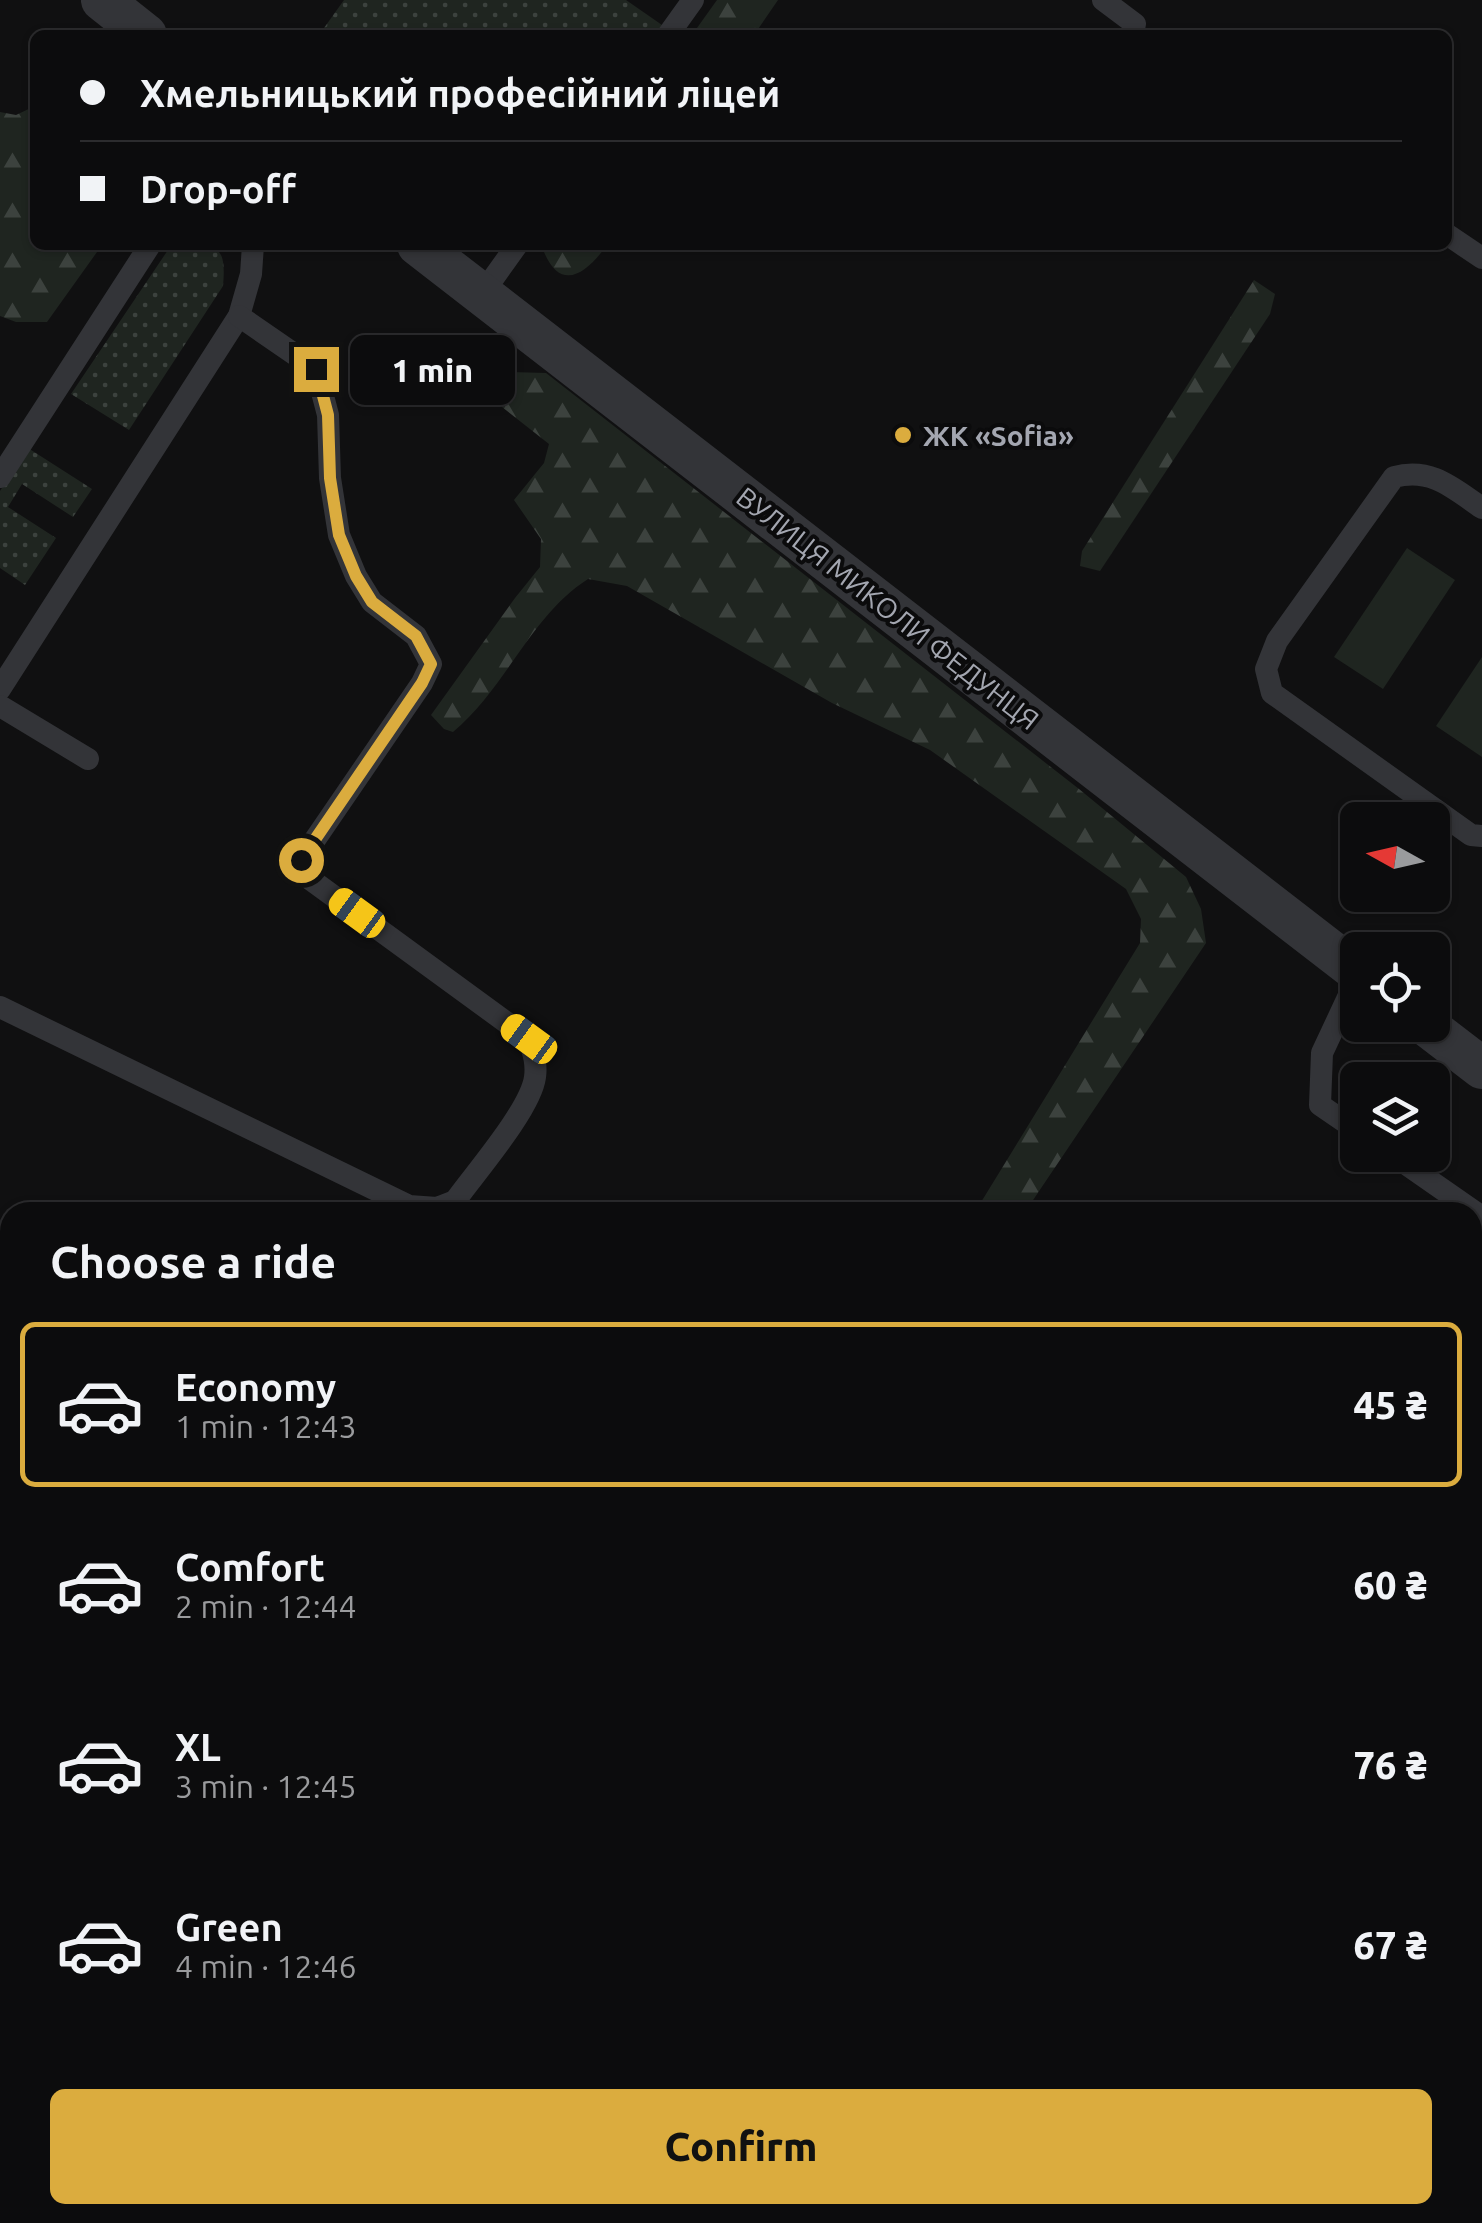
<!DOCTYPE html>
<html lang="en">
<head>
<meta charset="utf-8">
<style>
  body { margin:0; font-family:Ubuntu,sans-serif; background:#151516; color:#f1f3f6; height:100vh; display:flex; flex-direction:column; font-size:38px; white-space:nowrap }
  * { box-sizing:border-box; margin:0 }
  p { font-size:32px; color:#9a9b9d }
  .icon { flex:none; width:55px; height:55px; fill:none; stroke:currentColor; stroke-width:2; stroke-linecap:round; stroke-linejoin:round }
  .map { position:relative; flex:1; overflow:hidden }
  .panel { position:absolute; left:0px; top:1202px; width:1482px; height:1022px; display:flex; flex-direction:column; background:#0c0c0d; border-radius:30px 30px 0 0; box-shadow:0 2px 8px #0004,0 0 0 2px #2c2c2e }
  .panel>* { flex:none }
  .top-card { position:absolute; left:30px; top:30px; width:1422px; height:220px; border-radius:15px; box-shadow:0 2px 8px #0004,0 0 0 2px #2c2c2e; display:grid; align-content:center; height:220px; padding:0 50px; background:#0c0c0d }
  .needle { width:65px; rotate:278deg }
  .buttons { position:absolute; left:1340px; top:802px; display:grid; gap:20px }
  .buttons a { display:grid; place-items:center; width:110px; height:110px; border-radius:15px; background:#0c0c0d; box-shadow:0 2px 8px #0004,0 0 0 2px #2c2c2e; font-size:50px }
  .end { position:absolute; width:45px; height:45px; margin:-22px; border:12px solid #dbac3e; background:#111; box-shadow:0 0 0 5px #111 }
  .from { border-radius:50% }
  .bubble { position:absolute; height:70px; border-radius:15px; background:#0c0c0d; box-shadow:0 2px 8px #0004,0 0 0 2px #2c2c2e; font-size:32px; font-weight:800; line-height:70px; text-align:center }
  .car { position:absolute; width:30px; height:60px; margin:-30px -15px; border-radius:12px; box-shadow:0 0 8px 2px #0007; background:linear-gradient(#f5c518 24%,#345 0 40%,#f5c518 0 76%,#345 0 86%,#f5c518 0) }
  .top-card b { display:flex; align-items:center; gap:35px; height:95px; font-size:38px }
  .top-card b+b { border-top:2px solid #2c2c2e }
  .top-card i { width:25px; height:25px; background:#f1f3f6 }
  ul { padding:0; list-style:none }
  li { display:flex; align-items:center; gap:30px; height:165px; margin:0 20px 15px; padding:0 30px; border:5px solid transparent; border-radius:15px }
  li div { flex:1 }
  li b { display:block; font-size:38px }
  li em { font-style:normal; font-weight:800 }
  li.on { border-color:#dbac3e }
  li>.icon { width:90px; height:90px; stroke-width:1.5 }
  h2 { padding:0 50px; font-size:45px; line-height:120px }
  .action { display:flex; gap:20px; margin-top:auto; padding:20px 50px }
  .action a { flex:1; height:115px; border-radius:15px; background:#dbac3e; color:#111; font-size:40px; font-weight:800; line-height:115px; text-align:center }
  .map>svg:first-child { display:block }
</style>
</head>
<body>
<div class="map">
<svg width="1482" height="2223" viewBox="0 0 1482 2223">
  <defs>
    <pattern id="grass-dots" width="8" height="8" patternUnits="userSpaceOnUse" patternTransform="scale(2.5)"><rect width="8" height="8" fill="#1f2520"/><path d="M2 2h.1M6 6h.1" fill="none" stroke="#3c423e" stroke-width="1.8" stroke-linecap="round"/></pattern>
    <pattern id="forest-firs" width="22" height="20" patternUnits="userSpaceOnUse" patternTransform="scale(2.5)"><rect width="22" height="20" fill="#1f2520"/><path d="M5 1l3.5 6h-7zM16 11l3.5 6h-7z" fill="#3c423e"/></pattern>
  </defs>
  <rect width="100%" height="100%" fill="#101011"/>
  <!-- grass -->
  <g fill="url(#grass-dots)">
    <path d="M344,0H626L662,25L655,35H319Z"/>
    <path d="M178,245C215,245 227,242 223,286L129,430L71,394L170,247Z"/>
    <path d="M28,448L92,489L73,517L22,484L8,507L56,538L25,585L0,568V491Z"/>
    <path d="M0,2007L10,2008V2215H394L404,2223H0Z"/>
  </g>
  <!-- forest -->
  <g fill="url(#forest-firs)">
    <path d="M717,0H778L754,35H692Z"/>
    <path d="M35,106V245H102L47,322H16L0,316V112L16,115Z"/>
    <path d="M547,245H607C589,270 562,295 544,252Z"/>
    <path d="M1254,280L1275,294L1270,314L1100,571L1080,566L1082,551Z"/>
    <path d="M509,372L546,373L1079,789L1186,877L1201,909L1206,943L1025,1212H975L1140,943L1141,919L1126,889L930,750L832,703L627,586L588,579C531,615 506,688 453,732L444,729L431,715L515,598L540,567L541,539L514,500L544,463L549,444L502,407L499,390Z"/>
  </g>
  <!-- park -->
  <g fill="#1f2520">
    <path d="M1407,548L1455,580L1383,689L1334,657Z"/>
    <path d="M1482,657V757L1436,726Z"/>
  </g>
  <g fill="none" stroke-linecap="round" stroke-linejoin="round">
    <!-- service -->
    <g stroke="#333438" stroke-width="22">
      <path d="M1103,0L1135,24"/>
      <path d="M668,35L693,0"/>
      <path d="M1448,235L1482,258"/>
      <path d="M482,294L517,245"/>
      <path d="M0,477L150,245"/>
      <path d="M1482,508C1453,488 1431,467 1394,477L1277,641L1266,669L1272,693L1471,835L1482,836"/>
      <path d="M0,689L239,316L251,274L253,245"/>
      <path d="M0,706L88,759"/>
      <path d="M1358,976L1322,1053L1320,1105L1358,1131"/>
      <path d="M0,1007L409,1206L437,1208L455,1201C475,1173 531,1109 535,1077C537,1063 533,1052 529,1039L299,871L301,860L422,683L431,664L416,636L372,602L356,576L339,535L330,478L328,415L316,369L239,316"/>
      <path d="M1393,1155L1482,1217"/>
      <path d="M1207,2215L1219,2223"/>
      <path d="M882,2223L888,2215"/>
    </g>
    <!-- minor -->
    <g stroke="#333438" stroke-width="42">
      <path d="M102,0L146,35"/>
      <path d="M418,245L1358,972"/>
      <path d="M1426,1025L1482,1068"/>
    </g>
  </g>
  <g fill="none" stroke-linecap="round" stroke-linejoin="round">
    <!-- route -->
    <path stroke="#dbac3e" stroke-width="12" d="M301,860L422,683L431,664L416,636L372,602L356,576L339,535L330,478L328,415L316,369"/>
  </g>
  <!-- markers -->
  <circle fill="#dbac3e" stroke="#0b0b0c" stroke-width="4" cx="903" cy="435" r="10"/>
  <g text-anchor="middle" dominant-baseline="central" stroke-width="8" stroke-linejoin="round" paint-order="stroke">
    <!-- poi labels -->
    <g font-size="28" font-weight="bold" fill="#a3a6b0" stroke="#0b0b0c" text-anchor="start">
      <text x="923" y="435">ЖК «Sofia»</text>
    </g>
    <!-- street labels -->
    <g font-size="28" fill="#a3a6b0" stroke="#0b0b0c">
      <text transform="translate(888 608) rotate(38)">ВУЛИЦЯ МИКОЛИ ФЕДУНЦЯ</text>
    </g>
  </g>
</svg>
<div class="buttons">
<a><svg class="needle" viewBox="-14 -14 28 28"><path d="M0-13l5 13h-10z" fill="#e53935"/><path d="M0 13l5-13h-10z" fill="#9a9b9d"/></svg></a>
<a><svg class="icon" aria-label="locate" viewBox="0 0 24 24"><circle cx="12" cy="12" r="6"/><path d="M12 2v4M12 18v4M2 12h4M18 12h4"/></svg></a>
<a><svg class="icon" aria-label="layers" viewBox="0 0 24 24"><path d="M12 4l9 5-9 5-9-5zM3 14l9 5 9-5"/></svg></a>
</div>
<i class="end from" style="left:301px;top:860px"></i>
<i class="end" style="left:316px;top:369px"></i>
<div class="bubble" style="left:350px;top:335px;width:165px">1 min</div>
<i class="car" style="left:357px;top:913px;rotate:306deg"></i>
<i class="car" style="left:529px;top:1039px;rotate:306deg"></i>
<div class="top-card">
<b><i class="from"></i>Хмельницький професійний ліцей</b>
<b><i></i>Drop-off</b>
</div>
<section class="panel">
<h2>Choose a ride</h2>
<ul>
<li class="on"><svg class="icon" aria-label="car" viewBox="0 0 24 24"><path d="M5 17H2v-5l4-1 3-4h7l3 4 3 1v5h-3M9 17h6M6 11h13"/><circle cx="7" cy="17" r="2"/><circle cx="17" cy="17" r="2"/></svg><div><b>Economy</b><p>1 min · 12:43</p></div><em>45 ₴</em></li>
<li><svg class="icon" aria-label="car" viewBox="0 0 24 24"><path d="M5 17H2v-5l4-1 3-4h7l3 4 3 1v5h-3M9 17h6M6 11h13"/><circle cx="7" cy="17" r="2"/><circle cx="17" cy="17" r="2"/></svg><div><b>Comfort</b><p>2 min · 12:44</p></div><em>60 ₴</em></li>
<li><svg class="icon" aria-label="car" viewBox="0 0 24 24"><path d="M5 17H2v-5l4-1 3-4h7l3 4 3 1v5h-3M9 17h6M6 11h13"/><circle cx="7" cy="17" r="2"/><circle cx="17" cy="17" r="2"/></svg><div><b>XL</b><p>3 min · 12:45</p></div><em>76 ₴</em></li>
<li><svg class="icon" aria-label="car" viewBox="0 0 24 24"><path d="M5 17H2v-5l4-1 3-4h7l3 4 3 1v5h-3M9 17h6M6 11h13"/><circle cx="7" cy="17" r="2"/><circle cx="17" cy="17" r="2"/></svg><div><b>Green</b><p>4 min · 12:46</p></div><em>67 ₴</em></li>
</ul>
<div class="action"><a>Confirm</a></div>
</section>
</div>
</body>
</html>
